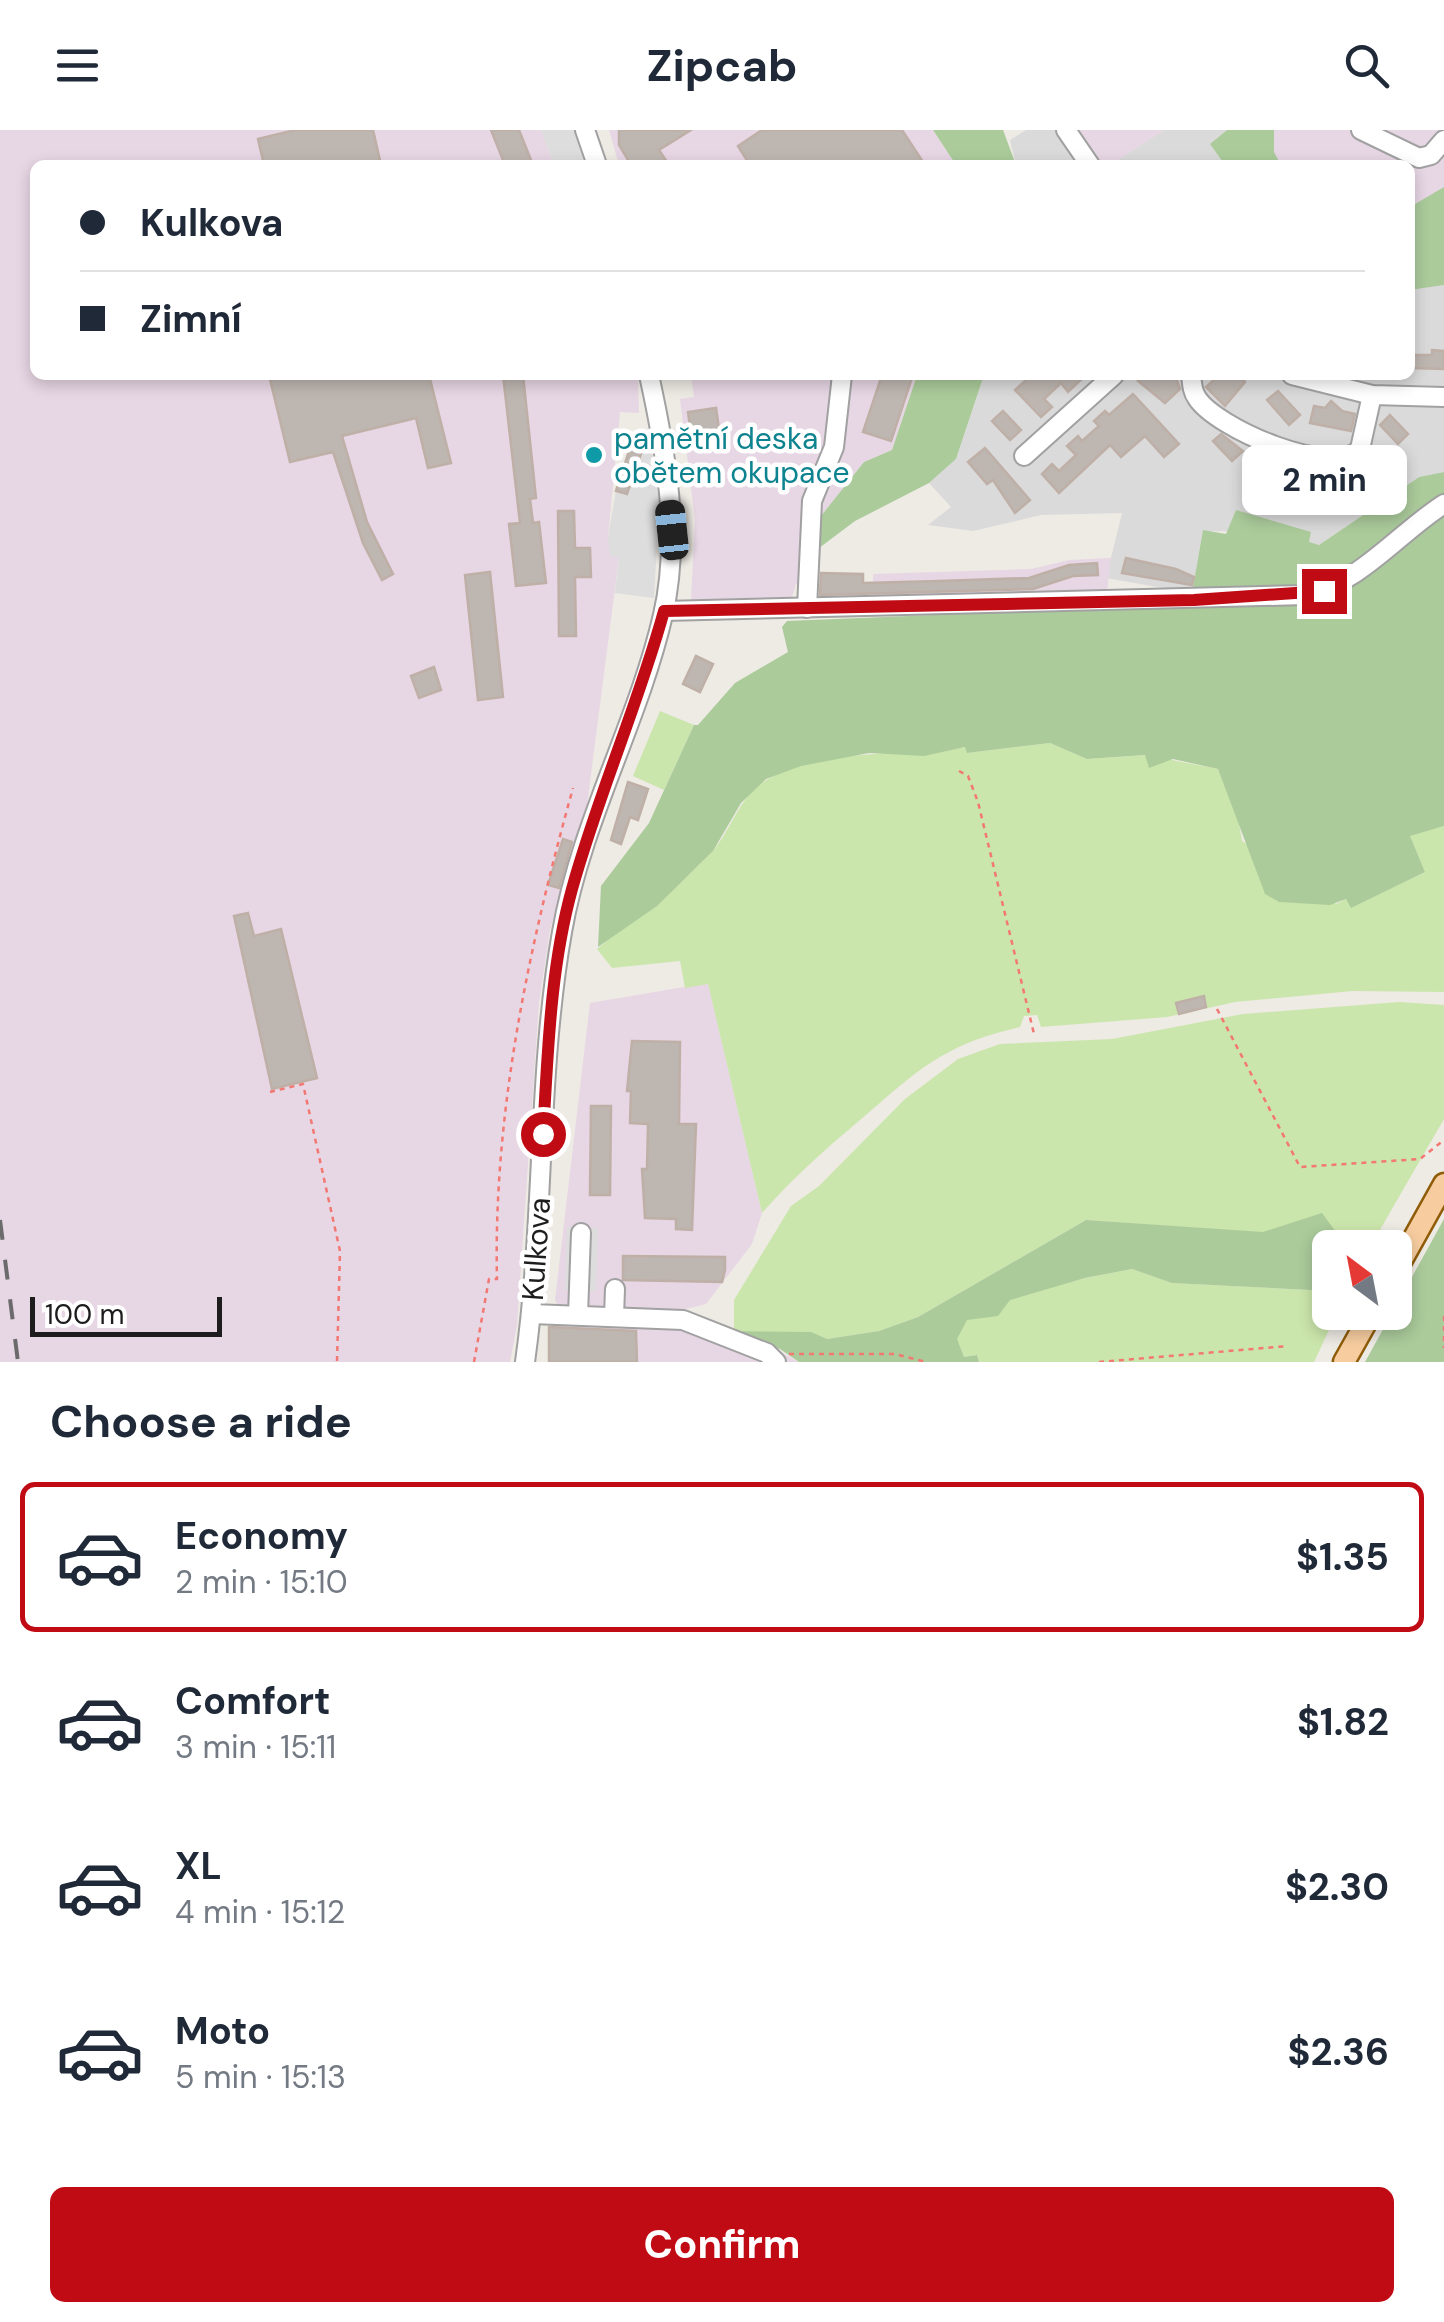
<!DOCTYPE html>
<html lang="en">
<head>
<meta charset="utf-8">
<style>
  body { margin:0; font-family:"DM Sans",sans-serif; background:#f6f6f7; color:#1f2937; height:100vh; display:flex; flex-direction:column; font-size:38px; white-space:nowrap }
  * { box-sizing:border-box; margin:0 }
  p { font-size:32px; color:#747a83 }
  .icon { flex:none; width:55px; height:55px; fill:none; stroke:currentColor; stroke-width:2; stroke-linecap:round; stroke-linejoin:round }
  .map { position:relative; height:1232px; overflow:hidden }
  .drawer { display:flex; flex-direction:column; background:#fff; flex:1 }
  .drawer>* { flex:none }
  .top-card { position:absolute; left:30px; top:30px; width:1385px; height:220px; border-radius:15px; box-shadow:0 5px 15px #0003; display:grid; align-content:center; height:220px; padding:0 50px; background:#fff }
  .needle { width:65px; rotate:328deg }
  .controls { position:absolute; left:1312px; top:1100px; display:grid; gap:20px }
  .controls a { display:grid; place-items:center; width:100px; height:100px; border-radius:15px; background:#fff; box-shadow:0 5px 15px #0003; font-size:50px }
  .scale { position:absolute; left:30px; bottom:25px; width:192px; box-sizing:border-box; padding-left:10px; border:5px solid #1d1d1d; border-top:0; font-size:28px; line-height:35px; white-space:nowrap; color:#1d1d1d; -webkit-text-stroke:8px #fff; paint-order:stroke }
  .end { position:absolute; width:45px; height:45px; margin:-22px; border:12px solid #c00b14; background:#fff; box-shadow:0 0 0 5px #fff }
  .from { border-radius:50% }
  .bubble { position:absolute; height:70px; border-radius:15px; background:#fff; box-shadow:0 5px 15px #0003; font-size:32px; font-weight:700; line-height:70px; text-align:center }
  .car { position:absolute; width:30px; height:60px; margin:-30px -15px; border-radius:12px; box-shadow:0 0 8px 2px #0007; background:linear-gradient(#222 24%,#8ab4d8 0 40%,#222 0 76%,#8ab4d8 0 86%,#222 0) }
  .top-card b { display:flex; align-items:center; gap:35px; height:95px; font-size:38px }
  .top-card b+b { border-top:2px solid #e0e1e3 }
  .top-card i { width:25px; height:25px; background:#1f2937 }
  ul { padding:0; list-style:none }
  li { display:flex; align-items:center; gap:30px; height:150px; margin:0 20px 15px; padding:0 30px; border:5px solid transparent; border-radius:15px }
  li div { flex:1 }
  li b { display:block; font-size:38px }
  li em { font-style:normal; font-weight:700 }
  li.selected { border-color:#c00b14 }
  li>.icon { width:90px; height:90px; stroke-width:1.5 }
  h2 { padding:0 50px; font-size:45px; line-height:120px }
  .button { display:flex; gap:20px; margin-top:auto; padding:20px 50px }
  .button a { flex:1; height:115px; border-radius:15px; background:#c00b14; color:#fff; font-size:40px; font-weight:700; line-height:115px; text-align:center }
  header { display:flex; justify-content:space-between; align-items:center; height:130px; padding:0 50px; background:#fff; font-size:45px; font-weight:700 }
  .map>svg:first-child { display:block }
</style>
</head>
<body>
<header><svg class="icon" aria-label="menu" viewBox="0 0 24 24"><path d="M4 6h16M4 12h16M4 18h16"/></svg>Zipcab<svg class="icon" aria-label="search" viewBox="0 0 24 24"><circle cx="10" cy="10" r="6"/><path d="M15 15l6 6"/></svg></header>
<div class="map">
<svg width="1444" height="1232" viewBox="0 0 1444 1232">
  <rect width="100%" height="100%" fill="#eeeae4"/>
  <!-- residential -->
  <g fill="#dbdadb">
    <path d="M1026,0H1076L1101,35H1016L1010,10Z"/>
    <path d="M1164,0H1227L1210,14L1225,35H1110Z"/>
    <path d="M1444,155V342L1419,347L1319,415L1309,413L1311,402L1203,401L1192,463L1106,448L1122,383L1041,385L973,401L928,395L951,377L929,353L956,329L984,245H1410V160Z"/>
  </g>
  <!-- industrial -->
  <g fill="#e7d6e4">
    <path d="M0,0H541L554,35H35V245H638L639,283L620,282L608,407L619,427L587,675L550,800L539,872L517,1195L510,1232H0Z"/>
    <path d="M609,0H933L956,35H619Z"/>
    <path d="M1076,0H1164L1110,35H1101Z"/>
    <path d="M1227,0H1444V155L1410,160V35H1225L1210,14Z"/>
    <path d="M691,245H917L892,320L864,332L817,391L813,455L796,454L792,467L691,471L695,390L680,269L694,267Z"/>
    <path d="M1111,428L1106,470L874,474L873,444L1031,439L1070,430Z"/>
    <path d="M708,853L762,1083L752,1114L706,1174L666,1184L561,1181L555,1170L590,873Z"/>
    <path d="M556,1193L676,1196L759,1211L799,1232H549V1197Z"/>
  </g>
  <!-- grass -->
  <g fill="#cbe6ac">
    <path d="M660,581L694,595L664,660L633,646Z"/>
    <path d="M1050,613L1087,629L1146,625L1218,639L1237,682L1242,711L1336,774L1346,769L1352,777L1425,742L1409,705L1444,696V862L1353,861L1235,872L1167,887L1041,897L1037,885L1024,886L1020,897C953,912 924,934 874,978C834,1012 797,1043 762,1083L708,854L685,858L680,831L612,838L597,819C636,787 674,761 709,725C732,702 738,664 770,648C830,616 901,628 966,617L967,623Z"/>
    <path d="M1399,872L1444,875V989L1370,1117H1347L1322,1084L1263,1103L1086,1090L918,1187L879,1201L827,1209L734,1201V1170L791,1076L819,1056L905,969L958,929L1000,914L1112,909L1243,884Z"/>
    <path d="M1132,1139L1173,1153L1330,1161V1182L1337,1183L1314,1232H979L977,1225L964,1227L956,1210C959,1204 963,1193 968,1189C995,1165 1095,1146 1132,1139Z"/>
  </g>
  <!-- forest -->
  <g fill="#abcb9b">
    <path d="M933,0H1003L1016,35H956Z"/>
    <path d="M1227,0H1274V22L1281,35H1225L1210,14Z"/>
    <path d="M1444,57V155L1410,160V77Z"/>
    <path d="M917,245H984L956,329L929,353L855,391L815,421L817,391L864,332L892,320Z"/>
    <path d="M1444,342V370L1324,456L1192,463L1203,400L1226,404L1236,380L1311,402L1309,412L1319,415L1419,347Z"/>
    <path d="M1444,379V696L1410,706L1425,742L1351,778L1346,769L1330,775L1279,772L1265,764L1218,639L1173,629L1149,638L1145,625L1087,629L1050,613L967,623L965,617L924,626L869,623L801,636L766,649L741,673L713,721L657,776L598,817L601,756L649,693L694,595H698L735,553L788,522L782,497L787,491L1299,470Z"/>
    <path d="M1322,1083L1347,1117L1330,1118V1161L1172,1153L1132,1139L1085,1148L1010,1170L998,1186L967,1190L957,1209L964,1227L977,1225L979,1232H799L780,1219L723,1201L811,1202L827,1209L879,1201L918,1187L1086,1090L1263,1102Z"/>
    <path d="M1444,1089V1232H1365Z"/>
  </g>
  <!-- parking -->
  <g fill="#ddd">
    <path d="M541,0H574L585,35H554Z"/>
    <path d="M652,319L659,376L654,468L615,463L619,427L610,426L608,407L616,361L627,364L641,321Z"/>
    <path d="M567,1097L598,1098L596,1161L565,1160Z"/>
  </g>
  <!-- building -->
  <g fill="#beb6b1" stroke="#bfb0a7" stroke-width="2.5">
    <path d="M295,0H373L381,35H264L258,9Z"/>
    <path d="M491,0H519L533,35H505Z"/>
    <path d="M619,0H691L659,20L669,35H631L619,15Z"/>
    <path d="M762,0H902L925,35H750L738,16Z"/>
    <path d="M1432,220L1444,221V239L1410,238V225H1432Z"/>
    <path d="M269,245H429L451,333L428,338L416,288L342,306L367,392L393,444L382,450L363,413L333,322L290,332Z"/>
    <path d="M503,245H523L536,368L530,369L533,393L539,392L546,453L516,456L509,394L520,393Z"/>
    <path d="M882,245H913L891,311L863,302Z"/>
    <path d="M1021,245H1086L1068,262L1061,253L1044,269L1052,277L1041,287L1015,260L1026,250Z"/>
    <path d="M1144,245H1175L1180,259L1165,273L1138,251Z"/>
    <path d="M1219,245H1239L1245,252L1225,276L1206,257Z"/>
    <path d="M1278,261L1300,285L1289,295L1267,270Z"/>
    <path d="M1133,264L1179,314L1164,327L1145,306L1121,327L1110,315L1059,363L1042,344L1052,334L1059,341L1076,325L1067,316L1078,306L1082,311L1099,296L1094,291L1105,281L1109,285Z"/>
    <path d="M1331,271L1342,281L1355,284L1351,301L1310,293L1314,276L1325,278Z"/>
    <path d="M716,278L721,313L693,317L688,282Z"/>
    <path d="M1003,281L1021,300L1010,310L992,291Z"/>
    <path d="M1390,285L1408,304L1398,314L1380,295Z"/>
    <path d="M1221,304L1243,321L1232,331L1213,311Z"/>
    <path d="M630,318L642,321L627,364L616,361Z"/>
    <path d="M985,318L1030,370L1015,383L993,350L987,354L968,332Z"/>
    <path d="M1282,331L1304,346L1294,356L1275,338Z"/>
    <path d="M1353,344L1367,360L1349,376L1340,367L1333,369L1330,355Z"/>
    <path d="M558,381H574L575,418H590L591,447H575L576,506H559Z"/>
    <path d="M1126,428L1176,439L1194,447L1192,455L1122,443Z"/>
    <path d="M1097,433L1098,445L1073,446L1033,459L820,465L821,443L863,444V453L939,451L1029,448L1069,435Z"/>
    <path d="M490,442L503,567L478,570L465,445Z"/>
    <path d="M696,526L713,534L700,562L683,554Z"/>
    <path d="M434,537L441,560L419,568L411,546Z"/>
    <path d="M628,652L648,659L638,690L630,687L621,714L611,710Z"/>
    <path d="M563,709L572,712L559,758L548,755Z"/>
    <path d="M248,783L254,806L281,799L317,948L272,959L234,786Z"/>
    <path d="M1204,866L1206,877L1179,884L1176,873Z"/>
    <path d="M632,911L680,912L679,994H696L692,1100L676,1099V1089L645,1088L642,1039H647L648,994L630,993L631,961H627Z"/>
    <path d="M591,976H611L610,1065H590Z"/>
    <path d="M623,1126L725,1127V1140L722,1152L623,1150Z"/>
    <path d="M549,1197L636,1201L637,1232H549Z"/>
  </g>
  <g fill="none" stroke-linecap="round" stroke-linejoin="round">
    <defs>
      <g id="minor">
        <path d="M585,0L597,35"/>
        <path d="M1066,0L1090,35"/>
        <path d="M1361,0L1419,28L1431,25L1444,10"/>
        <path d="M1191,245C1192,253 1192,261 1197,268C1216,298 1333,349 1360,319L1372,265"/>
        <path d="M1292,245L1372,265L1444,267"/>
        <path d="M1024,326L1114,245"/>
        <path d="M807,478L812,371L834,317L842,245"/>
        <path d="M664,481L1305,465C1362,452 1396,405 1444,374"/>
        <path d="M532,1184L683,1190L767,1223L776,1232"/>
        <path d="M578,1185L581,1103"/>
        <path d="M614,1186L615,1159"/>
        <path d="M525,1232C545,1090 537,944 562,802C581,692 638,593 663,485C681,407 666,322 649,245"/>
      </g>
      <g id="major">
        <path d="M1395,1142L1444,1054"/>
        <path d="M1344,1232L1372,1182"/>
      </g>
    </defs>
    <!-- minor casing -->
    <use href="#minor" stroke="#a1a1a1" stroke-width="22"/>
    <!-- major casing -->
    <use href="#major" stroke="#8f5c08" stroke-width="25"/>
    <!-- path -->
    <g stroke="#f27871" stroke-width="2.5" stroke-dasharray="5 5" stroke-linecap="butt">
      <path d="M959,641L968,646L978,672L1034,904"/>
      <path d="M1217,879L1300,1037L1420,1029L1444,1010"/>
      <path d="M270,962L303,954L340,1121L337,1232"/>
      <path d="M1395,1174L1406,1154"/>
      <path d="M1444,1186V1218"/>
      <path d="M789,1224H895L926,1232"/>
      <path d="M474,1232L489,1149H497C493,983 529,816 573,658"/>
      <path d="M1099,1232L1288,1216"/>
    </g>
    <!-- minor -->
    <use href="#minor" stroke="#fff" stroke-width="18"/>
    <!-- major -->
    <use href="#major" stroke="#f7cda0" stroke-width="20"/>
    <!-- rail -->
    <path stroke="#6b6b6b" stroke-width="4" stroke-dasharray="20 20" stroke-linecap="butt" d="M0,1090L18,1232"/>
  </g>
  <g fill="none" stroke-linecap="round" stroke-linejoin="round">
    <!-- route -->
    <path stroke="#c00b14" stroke-width="12" d="M543,1004C548,922 550,839 572,759C598,665 638,575 664,481L1194,470L1324,461"/>
  </g>
  <!-- markers -->
  <circle fill="#0f9aa8" stroke="#fff" stroke-width="4" cx="594" cy="325" r="10"/>
  <g text-anchor="middle" dominant-baseline="central" stroke-width="9" stroke-linejoin="round" paint-order="stroke">
    <!-- culture labels -->
    <g font-size="30" fill="#0d838f" stroke="#fff" text-anchor="start">
      <text x="614" y="308">pamětní deska<tspan x="614" dy="34">obětem okupace</tspan></text>
    </g>
    <!-- street labels -->
    <g font-size="30" fill="#1d1d1d" stroke="#fff">
      <text transform="translate(536 1119) rotate(-86)">Kulkova</text>
    </g>
  </g>
</svg>
<div class="controls">
<a><svg class="needle" viewBox="-14 -14 28 28"><path d="M0-13l5 13h-10z" fill="#e53935"/><path d="M0 13l5-13h-10z" fill="#747a83"/></svg></a>
</div>
<div class="scale">100 m</div>
<i class="end from" style="left:543px;top:1004px"></i>
<i class="end" style="left:1324px;top:461px"></i>
<div class="bubble" style="left:1242px;top:315px;width:165px">2 min</div>
<i class="car" style="left:672px;top:400px;rotate:354deg"></i>
<div class="top-card">
<b><i class="from"></i>Kulkova</b>
<b><i></i>Zimní</b>
</div>
</div>
<section class="drawer">
<h2>Choose a ride</h2>
<ul>
<li class="selected"><svg class="icon" aria-label="car" viewBox="0 0 24 24"><path d="M5 17H2v-5l4-1 3-4h7l3 4 3 1v5h-3M9 17h6M6 11h13"/><circle cx="7" cy="17" r="2"/><circle cx="17" cy="17" r="2"/></svg><div><b>Economy</b><p>2 min · 15:10</p></div><em>$1.35</em></li>
<li><svg class="icon" aria-label="car" viewBox="0 0 24 24"><path d="M5 17H2v-5l4-1 3-4h7l3 4 3 1v5h-3M9 17h6M6 11h13"/><circle cx="7" cy="17" r="2"/><circle cx="17" cy="17" r="2"/></svg><div><b>Comfort</b><p>3 min · 15:11</p></div><em>$1.82</em></li>
<li><svg class="icon" aria-label="car" viewBox="0 0 24 24"><path d="M5 17H2v-5l4-1 3-4h7l3 4 3 1v5h-3M9 17h6M6 11h13"/><circle cx="7" cy="17" r="2"/><circle cx="17" cy="17" r="2"/></svg><div><b>XL</b><p>4 min · 15:12</p></div><em>$2.30</em></li>
<li><svg class="icon" aria-label="car" viewBox="0 0 24 24"><path d="M5 17H2v-5l4-1 3-4h7l3 4 3 1v5h-3M9 17h6M6 11h13"/><circle cx="7" cy="17" r="2"/><circle cx="17" cy="17" r="2"/></svg><div><b>Moto</b><p>5 min · 15:13</p></div><em>$2.36</em></li>
</ul>
<div class="button"><a>Confirm</a></div>
</section>
</body>
</html>
